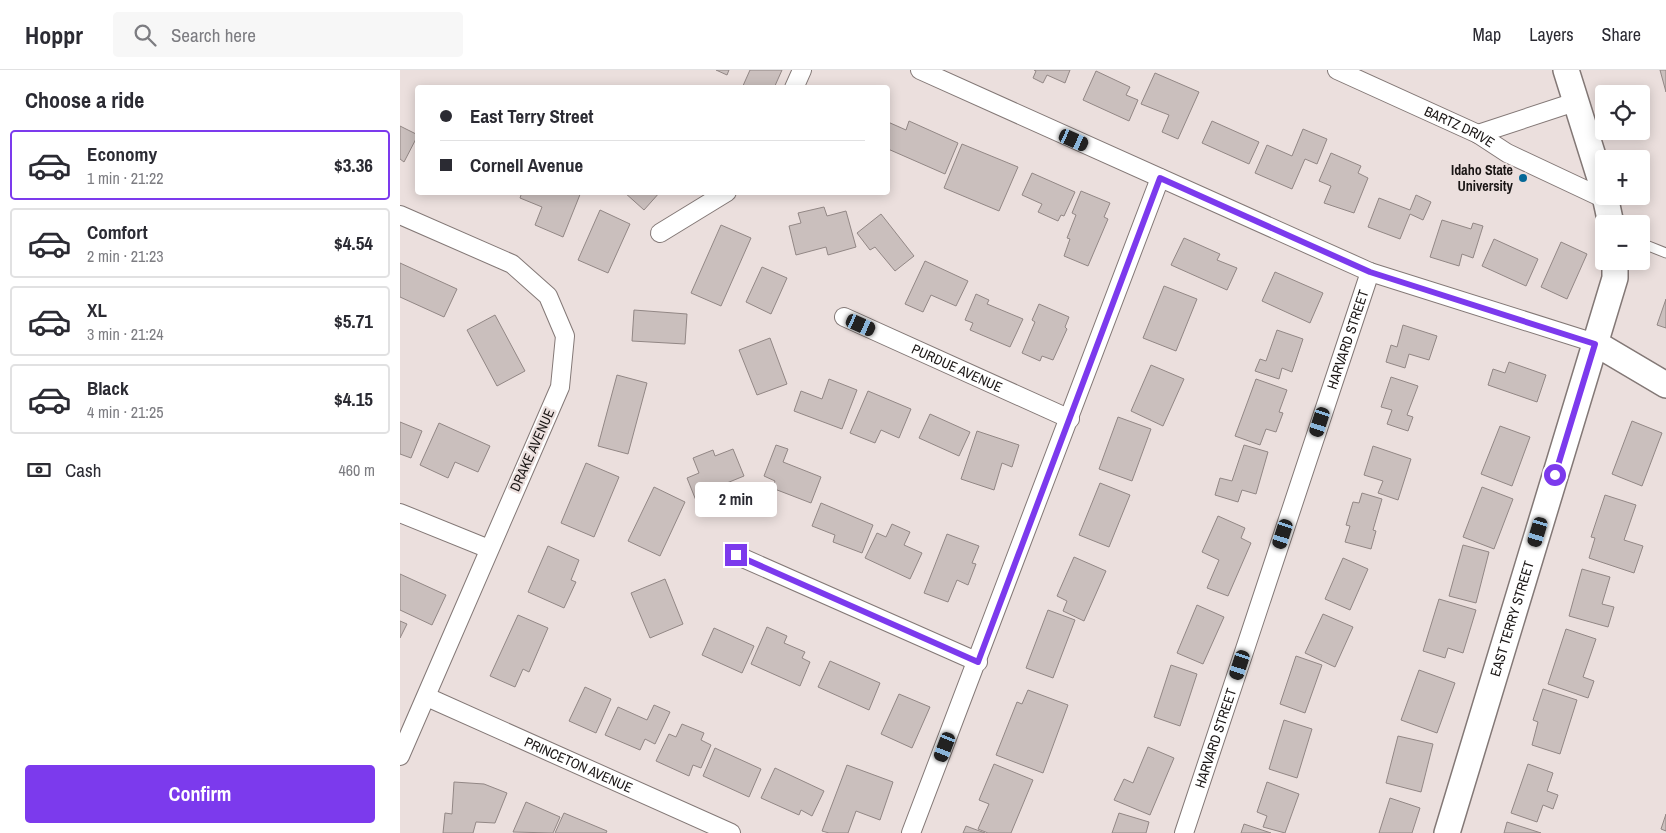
<!DOCTYPE html>
<html lang="en">
<head>
<meta charset="utf-8">
<style>
  body { margin:0; font-family:"Archivo Narrow",sans-serif; background:#f7f7f7; color:#2b2b33; height:100vh; display:flex; flex-direction:column; font-size:19px; white-space:nowrap }
  * { box-sizing:border-box; margin:0 }
  p { font-size:16px; color:#7c7c81 }
  .icon { flex:none; width:28px; height:28px; fill:none; stroke:currentColor; stroke-width:2; stroke-linecap:round; stroke-linejoin:round }
  .map { position:relative; flex:1; overflow:hidden }
  .side { display:flex; flex-direction:column; background:#fff; width:400px }
  .side>* { flex:none }
  .guide { position:absolute; left:15px; top:15px; width:475px; height:110px; border-radius:5px; box-shadow:0 2px 12px #0003; display:grid; align-content:center; height:110px; padding:0 25px; background:#fff }
  .fabs { position:absolute; left:1195px; top:15px; display:grid; gap:10px }
  .fabs a { display:grid; place-items:center; width:55px; height:55px; border-radius:5px; background:#fff; box-shadow:0 2px 12px #0003; font-size:25px }
  .end { position:absolute; width:22px; height:22px; margin:-11px; border:6px solid #7c3aed; background:#fff; box-shadow:0 0 0 2px #fff }
  .from { border-radius:50% }
  .bubble { position:absolute; height:35px; border-radius:5px; background:#fff; box-shadow:0 2px 12px #0003; font-size:16px; font-weight:700; line-height:35px; text-align:center }
  .car { position:absolute; width:15px; height:30px; margin:-15px -8px; border-radius:6px; box-shadow:0 0 4px 1px #0007; background:linear-gradient(#222 24%,#8ab4d8 0 40%,#222 0 76%,#8ab4d8 0 86%,#222 0) }
  .guide b { display:flex; align-items:center; gap:18px; height:48px; font-size:19px }
  .guide b+b { border-top:1px solid #e1e1e2 }
  .guide i { width:12px; height:12px; background:#2b2b33 }
  ul { padding:0; list-style:none }
  li { display:flex; align-items:center; gap:15px; height:70px; margin:0 10px 8px; padding:0 15px; border:2px solid #e1e1e2; border-radius:5px }
  li div { flex:1 }
  li b { display:block; font-size:19px }
  li em { font-style:normal; font-weight:700 }
  li.active { border-color:#7c3aed }
  li>.icon { width:45px; height:45px; stroke-width:1.5 }
  h2 { padding:0 25px; font-size:22px; line-height:60px }
  .pay { display:flex; align-items:center; gap:12px; height:55px; padding:0 25px; font-size:19px }
  .pay p { margin-inline-start:auto }
  .cta { display:flex; gap:10px; margin-top:auto; padding:10px 25px }
  .cta a { flex:1; height:58px; border-radius:5px; background:#7c3aed; color:#fff; font-size:20px; font-weight:700; line-height:58px; text-align:center }
  header { display:flex; align-items:center; gap:30px; box-sizing:border-box; height:70px; padding:0 25px; background:#fff; border-bottom:1px solid #e1e1e2 }
  header strong { font-size:24px }
  nav { display:flex; gap:28px; margin-inline-start:auto; font-size:18px }
  .search { width:350px; height:45px; background:#f7f7f7; display:flex; align-items:center; gap:12px; box-sizing:border-box; padding:0 18px; border-radius:5px; color:#7c7c81; font-size:19px }
  main { display:flex; flex:1; min-height:0 }
  .map>svg:first-child { display:block }
</style>
</head>
<body>
<header>
<strong>Hoppr</strong>
<div class="search"><svg class="icon" aria-label="search" viewBox="0 0 24 24"><circle cx="10" cy="10" r="6"/><path d="M15 15l6 6"/></svg>Search here</div>
<nav><a>Map</a><a>Layers</a><a>Share</a></nav>
</header>
<main>
<section class="side">
<h2>Choose a ride</h2>
<ul>
<li class="active"><svg class="icon" aria-label="car" viewBox="0 0 24 24"><path d="M5 17H2v-5l4-1 3-4h7l3 4 3 1v5h-3M9 17h6M6 11h13"/><circle cx="7" cy="17" r="2"/><circle cx="17" cy="17" r="2"/></svg><div><b>Economy</b><p>1 min · 21:22</p></div><em>$3.36</em></li>
<li><svg class="icon" aria-label="car" viewBox="0 0 24 24"><path d="M5 17H2v-5l4-1 3-4h7l3 4 3 1v5h-3M9 17h6M6 11h13"/><circle cx="7" cy="17" r="2"/><circle cx="17" cy="17" r="2"/></svg><div><b>Comfort</b><p>2 min · 21:23</p></div><em>$4.54</em></li>
<li><svg class="icon" aria-label="car" viewBox="0 0 24 24"><path d="M5 17H2v-5l4-1 3-4h7l3 4 3 1v5h-3M9 17h6M6 11h13"/><circle cx="7" cy="17" r="2"/><circle cx="17" cy="17" r="2"/></svg><div><b>XL</b><p>3 min · 21:24</p></div><em>$5.71</em></li>
<li><svg class="icon" aria-label="car" viewBox="0 0 24 24"><path d="M5 17H2v-5l4-1 3-4h7l3 4 3 1v5h-3M9 17h6M6 11h13"/><circle cx="7" cy="17" r="2"/><circle cx="17" cy="17" r="2"/></svg><div><b>Black</b><p>4 min · 21:25</p></div><em>$4.15</em></li>
</ul>
<div class="pay"><svg class="icon" aria-label="cash" viewBox="0 0 24 24"><path d="M3 7h18v10H3z"/><circle cx="12" cy="12" r="2"/></svg>Cash<p>460 m</p></div>
<div class="cta"><a>Confirm</a></div>
</section>
<div class="map">
<svg width="1266" height="763" viewBox="0 0 1266 763">
  <rect width="100%" height="100%" fill="#ebdfdd"/>
  <!-- building -->
  <g fill="#cabfbd" stroke="#928785">
    <path d="M316,0H329L327,5Z"/>
    <path d="M350,0H382L374,18H342Z"/>
    <path d="M634,0H670L665,13L647,5L643,13L633,8L636,1Z"/>
    <path d="M1260,0H1266V22Z"/>
    <path d="M696,1L730,17L726,25L738,30L729,51L683,30Z"/>
    <path d="M755,3L799,22L778,69L762,62L769,45L741,34Z"/>
    <path d="M509,51L558,73L545,104L488,79V52L506,60Z"/>
    <path d="M812,51L859,72L849,94L802,73Z"/>
    <path d="M0,56L18,65L4,92L0,89Z"/>
    <path d="M903,59L927,69L917,94L905,89L892,119L855,103L867,75L892,86Z"/>
    <path d="M562,74L618,97L599,141L544,118Z"/>
    <path d="M931,83L961,96L958,103L968,108L954,143L924,133L931,116L919,111Z"/>
    <path d="M632,103L675,122L664,146L661,145L658,151L638,142L642,134L622,125Z"/>
    <path d="M681,121L710,133L704,147L708,149L688,196L664,186L670,169L667,168L676,145L672,143Z"/>
    <path d="M122,122H181L163,167L135,155L142,137L120,128Z"/>
    <path d="M224,122H260L244,140Z"/>
    <path d="M1016,125L1031,132L1023,150L1010,144L1000,169L968,157L979,128L1010,140Z"/>
    <path d="M424,137L427,146L446,141L456,177L428,185L426,177L396,185L389,156L401,153L398,143Z"/>
    <path d="M200,140L230,154L208,203L178,190Z"/>
    <path d="M481,144L514,186L495,201L475,177L470,180L457,163Z"/>
    <path d="M1042,150L1071,159L1073,153L1083,156L1073,188L1062,184L1059,196L1030,187Z"/>
    <path d="M321,155L351,168L321,236L291,223Z"/>
    <path d="M784,168L820,184L817,190L837,198L827,220L771,195Z"/>
    <path d="M1094,169L1138,189L1126,216L1082,196Z"/>
    <path d="M1161,172L1187,184L1167,229L1141,217Z"/>
    <path d="M525,191L568,211L556,236L531,225L523,242L505,234Z"/>
    <path d="M0,193L57,219L44,247L0,227Z"/>
    <path d="M362,197L387,208L371,244L346,232Z"/>
    <path d="M875,202L923,223L910,253L862,231Z"/>
    <path d="M764,216L797,229L776,281L743,268Z"/>
    <path d="M576,224L589,230L587,234L623,249L610,277L570,260L573,253L565,250Z"/>
    <path d="M1266,229V258L1257,255Z"/>
    <path d="M639,234L669,247L665,257L667,259L653,290L642,286L640,291L622,283L635,252L632,250Z"/>
    <path d="M234,240L287,244L285,274L232,271Z"/>
    <path d="M95,245L125,301L97,316L67,260Z"/>
    <path d="M1003,255L1037,266L1029,290L1009,284L1005,298L986,292L991,275L997,277Z"/>
    <path d="M877,260L903,269L892,302L882,298L879,309L855,301L860,289L866,291Z"/>
    <path d="M370,268L387,314L357,325L339,280Z"/>
    <path d="M1109,292L1146,305L1137,332L1088,315L1093,299L1105,303Z"/>
    <path d="M751,295L784,309L763,356L731,341Z"/>
    <path d="M217,305L247,313L228,384L198,376Z"/>
    <path d="M991,307L1018,316L1007,345L1013,347L1008,361L987,354L992,340L981,337Z"/>
    <path d="M429,309L457,320L442,359L394,341L401,321L422,329Z"/>
    <path d="M856,309L887,320L879,342L883,343L876,362L866,359L860,375L835,366Z"/>
    <path d="M468,321L511,339L499,368L481,360L475,373L450,363Z"/>
    <path d="M530,344L570,362L559,386L519,368Z"/>
    <path d="M718,347L751,359L732,411L699,399Z"/>
    <path d="M1232,351L1262,363L1242,416L1212,404Z"/>
    <path d="M0,352L22,361L11,388L0,384Z"/>
    <path d="M39,353L90,376L78,402L55,392L48,408L20,395Z"/>
    <path d="M1100,356L1130,367L1112,416L1081,404Z"/>
    <path d="M577,361L619,375L612,397L602,393L594,420L561,409Z"/>
    <path d="M376,375L388,379L383,392L421,407L411,433L372,418L375,411L364,406Z"/>
    <path d="M844,375L868,382L856,424L842,420L838,432L815,425L820,408L832,411Z"/>
    <path d="M973,376L1011,389L998,430L978,423L983,411L964,405Z"/>
    <path d="M333,379L344,406L317,417L320,423L297,433L287,408L299,403L293,388L313,380L315,386Z"/>
    <path d="M186,393L219,407L194,467L161,453Z"/>
    <path d="M700,413L730,425L709,477L679,465Z"/>
    <path d="M254,417L285,432L260,486L228,471Z"/>
    <path d="M1082,417L1113,429L1094,479L1063,467Z"/>
    <path d="M962,423L982,429L973,460L976,461L971,479L945,472L950,456L946,455L953,432L959,433Z"/>
    <path d="M1205,425L1236,435L1224,470L1243,476L1234,503L1189,488L1195,468L1191,467Z"/>
    <path d="M421,433L473,455L462,483L433,472L435,465L412,456Z"/>
    <path d="M818,446L845,458L841,468L851,473L828,526L807,518L819,490L802,482Z"/>
    <path d="M492,454L510,462L504,475L522,483L510,509L465,488L477,463L486,467Z"/>
    <path d="M547,464L579,476L572,493L576,494L568,515L557,510L548,532L524,523Z"/>
    <path d="M1063,475L1089,482L1076,533L1049,526Z"/>
    <path d="M148,476L179,490L171,510L176,512L164,538L128,522Z"/>
    <path d="M674,487L706,501L684,551L663,541L667,531L657,526Z"/>
    <path d="M943,488L968,499L950,540L925,529Z"/>
    <path d="M1182,499L1210,507L1202,534L1214,537L1208,557L1169,546Z"/>
    <path d="M0,504L46,525L32,555L0,540Z"/>
    <path d="M265,509L283,554L250,568L231,523Z"/>
    <path d="M1039,529L1076,540L1063,583L1048,578L1045,588L1023,581Z"/>
    <path d="M797,535L824,547L803,594L777,583Z"/>
    <path d="M648,540L675,550L653,608L626,598Z"/>
    <path d="M923,544L953,557L935,597L905,583Z"/>
    <path d="M118,545L148,558L129,602L123,599L115,617L90,606Z"/>
    <path d="M0,551L7,554L0,568Z"/>
    <path d="M367,557L387,566L384,573L405,582L402,588L410,592L400,616L351,594Z"/>
    <path d="M314,558L354,576L342,603L302,585Z"/>
    <path d="M1166,559L1196,569L1183,607L1194,611L1188,628L1148,614Z"/>
    <path d="M896,586L922,595L905,643L880,634Z"/>
    <path d="M430,591L480,613L469,640L418,617Z"/>
    <path d="M771,595L797,604L780,656L754,647Z"/>
    <path d="M1019,600L1055,613L1037,663L1001,650Z"/>
    <path d="M185,617L211,629L196,663L169,651Z"/>
    <path d="M1143,619L1177,630L1160,684L1132,675L1138,652L1133,650Z"/>
    <path d="M628,620L668,635L643,703L596,685L617,632L622,634Z"/>
    <path d="M499,624L530,637L512,678L481,664Z"/>
    <path d="M254,635L270,642L255,674L245,669L240,680L205,665L218,637L247,650Z"/>
    <path d="M884,650L912,659L897,708L869,699Z"/>
    <path d="M282,654L304,663L301,670L311,675L301,698L293,695L289,706L256,691L269,664L276,667Z"/>
    <path d="M998,666L1033,674L1021,722L986,713Z"/>
    <path d="M748,677L774,688L750,745L714,730L724,709L733,713Z"/>
    <path d="M315,678L361,699L349,727L303,706Z"/>
    <path d="M594,694L633,710L611,763H588L578,759L589,734L579,730Z"/>
    <path d="M1128,694L1153,703L1147,721L1158,725L1153,739L1143,735L1137,752L1111,743Z"/>
    <path d="M447,695L493,712L480,750L456,741L448,763H429L422,761Z"/>
    <path d="M375,698L424,721L412,746L401,740L399,745L361,728Z"/>
    <path d="M54,712L84,714L107,723L95,753L76,752L73,763H43L45,743L52,744Z"/>
    <path d="M867,712L899,724L885,763L863,757L867,746L857,742Z"/>
    <path d="M990,728L1020,738L1012,763H979Z"/>
    <path d="M126,732L160,747L153,763L113,762Z"/>
    <path d="M164,743L207,761L206,763H155Z"/>
    <path d="M719,743L749,752L746,763H712Z"/>
    <path d="M1266,744V761L1261,759Z"/>
    <path d="M1107,752L1141,763H1104Z"/>
    <path d="M844,754L871,763H841Z"/>
    <path d="M566,756L585,763H563Z"/>
  </g>
  <g fill="none" stroke-linecap="round" stroke-linejoin="round">
    <defs>
      <path id="lane" d="M1241,173L1266,183"/>
      <g id="street">
        <path d="M520,0L970,202L1195,273"/>
        <path id="s1" d="M937,0L1078,64L1107,83L1207,130"/>
        <path d="M394,18L402,0"/>
        <path d="M1078,64L1175,32"/>
        <path d="M0,145L112,194L148,226L165,266L160,317L0,686"/>
        <path d="M260,163L327,122"/>
        <path id="s2" d="M444,247L670,349"/>
        <path d="M0,443L89,479"/>
        <path d="M336,485L578,592"/>
        <path id="s3" d="M27,627L331,763"/>
        <path d="M511,763L760,108"/>
        <path id="s4" d="M784,763L970,202"/>
      </g>
      <g id="secondary">
        <path d="M1166,0L1204,121"/>
        <path d="M1205,126L1211,154"/>
        <path d="M1195,273L1266,315"/>
        <path id="s5" d="M1047,763L1215,208V191"/>
      </g>
    </defs>
    <!-- lane casing -->
    <use href="#lane" stroke="#837876" stroke-width="11"/>
    <!-- street casing -->
    <use href="#street" stroke="#837876" stroke-width="20"/>
    <!-- secondary casing -->
    <use href="#secondary" stroke="#837876" stroke-width="28"/>
    <!-- lane -->
    <use href="#lane" stroke="#fff" stroke-width="9"/>
    <!-- street -->
    <use href="#street" stroke="#fff" stroke-width="18"/>
    <!-- secondary -->
    <use href="#secondary" stroke="#fff" stroke-width="25"/>
  </g>
  <g fill="none" stroke-linecap="round" stroke-linejoin="round">
    <!-- route -->
    <path stroke="#7c3aed" stroke-width="6" d="M336,485L578,592L760,108L970,202L1195,274L1155,405"/>
  </g>
  <!-- markers -->
  <circle fill="#056897" stroke="#ebdfdd" stroke-width="2" cx="1123" cy="108" r="5"/>
  <g text-anchor="middle" dominant-baseline="central" stroke-width="4.5" stroke-linejoin="round" paint-order="stroke">
    <!-- street labels -->
    <g font-size="14" fill="#1a1615" stroke="#ebdfdd">
      <text stroke="none"><textPath href="#s1" startOffset="135">BARTZ DRIVE</textPath></text>
      <text stroke="none"><textPath href="#s4" startOffset="520">HARVARD STREET</textPath></text>
      <text stroke="none"><textPath href="#s2" startOffset="124">PURDUE AVENUE</textPath></text>
      <text transform="translate(132 380) rotate(-66)">DRAKE AVENUE</text>
      <text stroke="none"><textPath href="#s5" startOffset="224">EAST TERRY STREET</textPath></text>
      <text stroke="none"><textPath href="#s4" startOffset="100">HARVARD STREET</textPath></text>
      <text stroke="none"><textPath href="#s3" startOffset="166">PRINCETON AVENUE</textPath></text>
    </g>
    <!-- poi labels -->
    <g font-size="14" font-weight="bold" fill="#1a1615" stroke="#ebdfdd" text-anchor="end">
      <text x="1113" y="100">Idaho State<tspan x="1113" dy="16">University</tspan></text>
    </g>
  </g>
</svg>
<div class="fabs">
<a><svg class="icon" aria-label="locate" viewBox="0 0 24 24"><circle cx="12" cy="12" r="6"/><path d="M12 2v4M12 18v4M2 12h4M18 12h4"/></svg></a>
<a>+</a>
<a>−</a>
</div>
<i class="end from" style="left:1155px;top:405px"></i>
<i class="end" style="left:336px;top:485px"></i>
<div class="bubble" style="left:295px;top:412px;width:82px">2 min</div>
<i class="car" style="left:674px;top:70px;rotate:114deg"></i>
<i class="car" style="left:461px;top:255px;rotate:114deg"></i>
<i class="car" style="left:920px;top:352px;rotate:198deg"></i>
<i class="car" style="left:1138px;top:462px;rotate:197deg"></i>
<i class="car" style="left:883px;top:464px;rotate:198deg"></i>
<i class="car" style="left:840px;top:595px;rotate:198deg"></i>
<i class="car" style="left:545px;top:677px;rotate:201deg"></i>
<div class="guide">
<b><i class="from"></i>East Terry Street</b>
<b><i></i>Cornell Avenue</b>
</div>
</div>
</main>
</body>
</html>
